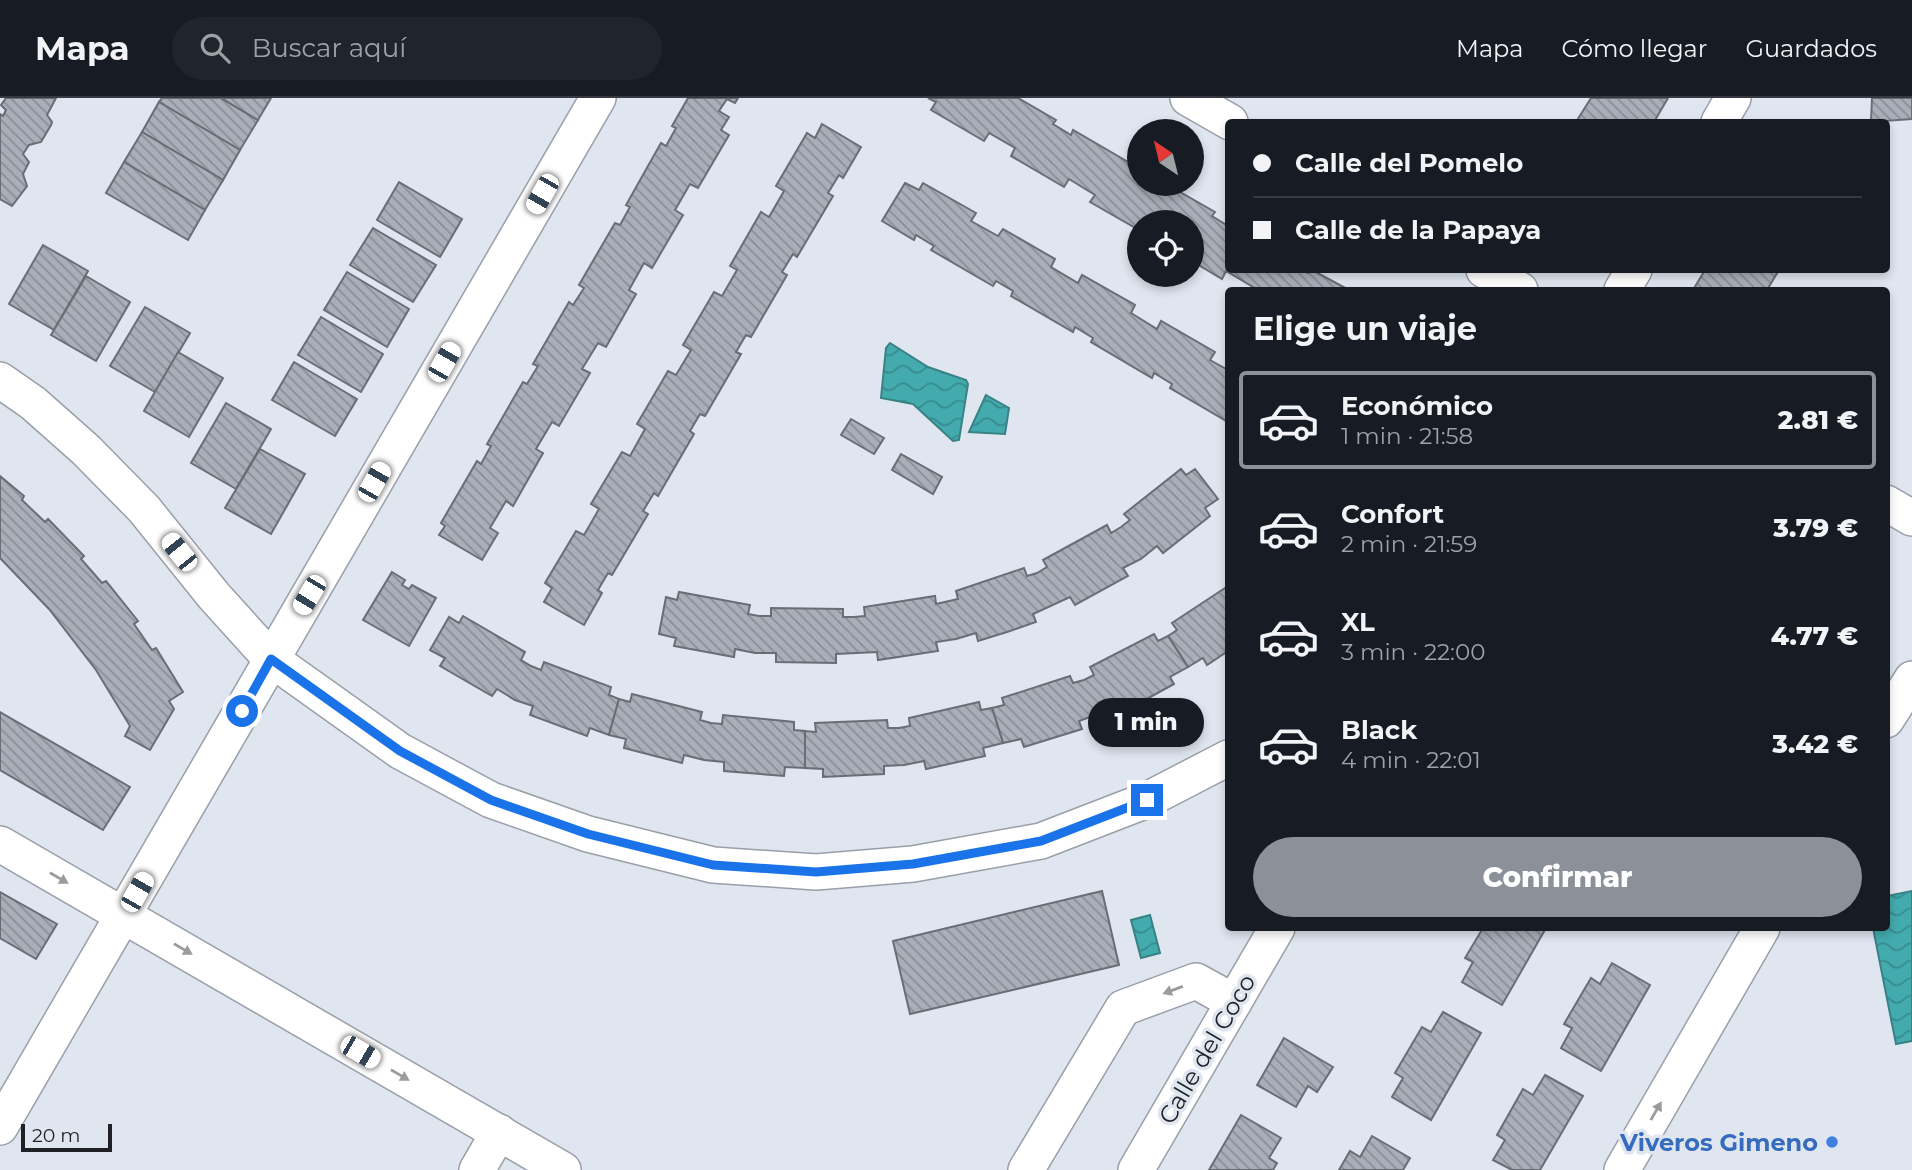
<!DOCTYPE html>
<html lang="es">
<head>
<meta charset="utf-8">
<style>
  body { margin:0; font-family:Montserrat,sans-serif; background:#20242c; color:#f1f3f6; height:100vh; display:flex; flex-direction:column; font-size:26px; white-space:nowrap }
  * { box-sizing:border-box; margin:0 }
  p { font-size:23px; color:#9ea1a6 }
  .icon { flex:none; width:38px; height:38px; fill:none; stroke:currentColor; stroke-width:2; stroke-linecap:round; stroke-linejoin:round }
  .map { position:relative; flex:1; overflow:hidden }
  .details { position:absolute; left:1225px; top:189px; width:665px; height:644px; display:flex; flex-direction:column; background:#171b24; border-radius:7px; box-shadow:0 4px 10px #0003 }
  .details>* { flex:none }
  .top-card { position:absolute; left:1225px; top:21px; width:665px; height:154px; border-radius:7px; box-shadow:0 4px 10px #0003; display:grid; align-content:center; height:154px; padding:0 28px; background:#171b24 }
  .needle { width:46px; rotate:325deg }
  .fabs { position:absolute; left:1127px; top:21px; display:grid; gap:14px }
  .fabs a { display:grid; place-items:center; width:77px; height:77px; border-radius:50%; background:#171b24; box-shadow:0 4px 10px #0003; font-size:35px }
  .scale { position:absolute; left:21px; bottom:18px; width:91px; box-sizing:border-box; padding-left:7px; border:4px solid #1f2125; border-top:0; font-size:19px; line-height:24px; white-space:nowrap; color:#1f2125; -webkit-text-stroke:5px #e0e6f0; paint-order:stroke }
  .end { position:absolute; width:32px; height:32px; margin:-16px; border:9px solid #1a73e8; background:#fff; box-shadow:0 0 0 4px #fff }
  .from { border-radius:50% }
  .bubble { position:absolute; height:49px; border-radius:24px; background:#171b24; box-shadow:0 4px 10px #0003; font-size:23px; font-weight:800; line-height:49px; text-align:center }
  .car { position:absolute; width:21px; height:42px; margin:-21px -10px; border-radius:9px; box-shadow:0 0 5px 2px #0007; background:linear-gradient(#fff 24%,#345 0 40%,#fff 0 76%,#345 0 86%,#fff 0) }
  .top-card b { display:flex; align-items:center; gap:24px; height:66px; font-size:26px }
  .top-card b+b { border-top:2px solid #363941 }
  .top-card i { width:18px; height:18px; background:#f1f3f6 }
  ul { padding:0; list-style:none }
  li { display:flex; align-items:center; gap:21px; height:98px; margin:0 14px 10px; padding:0 14px; border:4px solid transparent; border-radius:7px }
  li div { flex:1 }
  li b { display:block; font-size:26px }
  li em { font-style:normal; font-weight:800 }
  li.active { border-color:#8c9099 }
  li>.icon { width:63px; height:63px; stroke-width:1.5 }
  h2 { padding:0 28px; font-size:32px; line-height:84px }
  .action { display:flex; gap:14px; margin-top:auto; padding:14px 28px }
  .action a { flex:1; height:80px; border-radius:42px; background:#8c9099; color:#fff; font-size:28px; font-weight:800; line-height:80px; text-align:center }
  header { display:flex; align-items:center; gap:42px; box-sizing:border-box; height:98px; padding:0 35px; background:#171b24; border-bottom:2px solid #363941 }
  header strong { font-size:33px }
  nav { display:flex; gap:38px; margin-inline-start:auto; font-size:24px }
  .search { width:490px; height:63px; background:#20242c; display:flex; align-items:center; gap:18px; box-sizing:border-box; padding:0 24px; border-radius:38px; color:#9ea1a6; font-size:26px }
  .map>svg:first-child { display:block }
</style>
</head>
<body>
<header>
<strong>Mapa</strong>
<div class="search"><svg class="icon" aria-label="search" viewBox="0 0 24 24"><circle cx="10" cy="10" r="6"/><path d="M15 15l6 6"/></svg>Buscar aquí</div>
<nav><a>Mapa</a><a>Cómo llegar</a><a>Guardados</a></nav>
</header>
<div class="map">
<svg width="1912" height="1072" viewBox="0 0 1912 1072">
  <defs>
    <pattern id="water-waves" width="16" height="10" patternUnits="userSpaceOnUse" patternTransform="scale(1.75)"><rect width="16" height="10" fill="#43abae"/><path d="M0 5q4-4 8 0t8 0" fill="none" stroke="#378b8d"/></pattern>
    <pattern id="building-back-hatch" width="6" height="6" patternUnits="userSpaceOnUse" patternTransform="scale(1.75)"><rect width="6" height="6" fill="#a9afb9"/><path d="M-1 5l2 2M0 0l6 6M5-1l2 2" fill="none" stroke="#898e96"/></pattern>
  </defs>
  <rect width="100%" height="100%" fill="#e0e6f0"/>
  <!-- water -->
  <g fill="url(#water-waves)" stroke="#388285" stroke-width="2">
    <path d="M890,245L928,269L966,282L968,286L959,342L953,343L913,306L881,300L886,250Z"/>
    <path d="M986,297L1009,310L1005,336L969,334Z"/>
    <path d="M1912,793V943L1896,946L1873,830H1886L1887,798Z"/>
    <path d="M1150,817L1160,855L1141,860L1131,822Z"/>
  </g>
  <!-- building -->
  <g fill="url(#building-back-hatch)" stroke="#686d76" stroke-width="2">
    <path d="M6,0H56L47,17L52,24L51,27L41,44L29,47L23,56L29,64L23,76L27,88L12,108L0,101V16L3,18L6,12L1,7Z"/>
    <path d="M162,0H221L258,22L240,52L159,4Z"/>
    <path d="M221,0H271L258,22Z"/>
    <path d="M688,0H738L735,5L727,1L719,13L729,19L721,32L729,37L698,90L690,86L675,112L683,117L652,170L644,165L629,192L636,196L606,249L598,245L582,271L590,275L559,328L552,324L536,351L543,355L513,408L506,403L490,430L498,435L482,462L439,437L445,428L441,425L477,363L481,366L491,348L487,346L523,284L527,286L538,268L533,266L569,204L573,207L584,190L579,187L615,125L620,127L630,109L626,107L661,45L666,48L676,30L672,28Z"/>
    <path d="M928,0H1018L1056,22L1053,26L1071,37L1073,32L1135,68L1132,72L1139,76V86H1166L1215,114L1212,118L1228,128V172H1302L1308,175L1312,172L1349,192H1251L1253,189L1226,173L1222,181L1192,163V124H1139V132L1090,104L1095,97L1069,81L1064,89L1011,58L1015,50L989,35L984,43L931,12L936,4Z"/>
    <path d="M1591,0H1668L1654,24H1576Z"/>
    <path d="M1872,0H1912V21L1871,24Z"/>
    <path d="M159,4L240,52L223,82L142,34Z"/>
    <path d="M822,26L861,49L843,80L839,77L828,95L833,98L797,159L793,156L782,174L787,177L751,239L746,237L736,254L741,256L705,318L700,316L690,333L694,336L658,398L654,395L643,413L648,416L612,477L608,475L598,492L602,495L584,527L544,504L552,490L545,485L576,433L584,437L599,411L591,406L622,354L630,358L645,331L637,326L668,273L676,277L691,252L683,247L714,194L722,198L737,172L730,168L761,114L769,119L784,93L776,88L807,35L815,40Z"/>
    <path d="M142,34L223,82L205,112L124,64Z"/>
    <path d="M124,64L205,112L188,142L106,95Z"/>
    <path d="M399,84L462,121L440,159L377,122Z"/>
    <path d="M905,85L919,92L923,85L976,115L971,123L998,138L1003,131L1055,161L1051,169L1078,185L1082,177L1135,207L1131,215L1157,231L1161,223L1215,254L1210,262L1228,272V324L1170,290L1172,286L1154,275L1152,280L1091,244L1093,240L1075,229L1073,234L1011,198L1013,193L996,183L993,188L931,152L934,148L916,137L914,142L882,123Z"/>
    <path d="M373,130L436,167L413,204L350,167Z"/>
    <path d="M43,147L88,173L54,232L9,206Z"/>
    <path d="M1705,172H1779L1767,192H1693Z"/>
    <path d="M347,174L409,211L387,249L324,212Z"/>
    <path d="M86,178L130,204L96,263L51,237Z"/>
    <path d="M145,209L190,235L155,294L110,268Z"/>
    <path d="M321,219L383,256L361,294L298,257Z"/>
    <path d="M178,254L223,280L189,339L144,313Z"/>
    <path d="M294,264L357,301L335,338L272,302Z"/>
    <path d="M226,305L271,331L236,391L191,365Z"/>
    <path d="M851,321L884,340L874,356L841,337Z"/>
    <path d="M260,351L305,376L271,436L225,410Z"/>
    <path d="M901,356L942,379L933,396L892,372Z"/>
    <path d="M1181,371L1186,377L1195,371L1218,401L1205,410L1210,418L1163,455L1157,448L1141,461L1123,470L1128,478L1075,507L1070,499L1033,516L1036,524L1007,534L978,543L976,535L956,541L936,544L938,553L878,562L877,554L836,556V565L776,564V555H755L735,551L734,559L674,548L676,540L659,536L666,499L677,502L679,494L750,507L748,516L759,518H771V510L843,511V519H854L865,518L864,509L935,498L936,506L958,501L956,493L1024,470L1027,478L1037,475L1047,469L1043,462L1107,427L1111,435L1121,429L1130,422L1124,416Z"/>
    <path d="M0,378L24,398L22,402L45,424L48,421L84,458L81,461L102,485L106,483L138,523L134,526L152,552L156,550L183,594L169,603L174,611L150,652L125,638L130,628L96,572L49,511L0,460Z"/>
    <path d="M392,474L405,482L402,487L409,491L412,487L436,500L409,548L363,522Z"/>
    <path d="M1228,488V553L1207,567L1203,560L1188,569L1168,538L1177,532L1172,525Z"/>
    <path d="M463,518L525,554L521,562L531,568L541,572L544,564L611,589L609,597L619,601L609,637L590,630L587,638L530,617L533,608L515,602L497,591L492,598L440,568L445,560L430,552L449,519L459,525Z"/>
    <path d="M1154,536L1158,543L1168,538L1188,569L1170,579L1174,586L1121,615L1117,607L1098,616L1079,623L1082,631L1024,649L1021,641L1003,645L992,610L1004,607L1002,600L1070,578L1073,585L1084,582L1094,577L1090,569Z"/>
    <path d="M632,596L702,614L700,622L711,625L722,626L723,617L794,624V632L805,633V670L785,669L784,678L724,673V664L704,662L684,657L682,665L624,650L626,641L609,637L619,601L630,604Z"/>
    <path d="M979,604L981,612L992,610L1003,645L983,650L985,658L926,671L924,663L904,667L884,668V676L823,679V671L805,670V633L816,634L815,625L887,622L888,630H899L910,628L909,620Z"/>
    <path d="M0,614L130,689L103,732L0,672Z"/>
    <path d="M1102,793L1119,867L910,916L893,843Z"/>
    <path d="M0,794L57,826L36,861L0,840Z"/>
    <path d="M1483,830H1546L1502,907L1462,884L1473,864L1465,860Z"/>
    <path d="M1612,865L1650,887L1601,973L1561,950L1572,930L1564,926L1591,880L1600,886Z"/>
    <path d="M1443,914L1481,935L1431,1022L1392,999L1403,980L1395,975L1422,929L1431,934Z"/>
    <path d="M1284,940L1333,969L1317,994L1308,988L1296,1009L1257,987Z"/>
    <path d="M1545,977L1583,998L1540,1072H1512L1493,1062L1505,1042L1497,1037L1523,991L1533,997Z"/>
    <path d="M1241,1017L1281,1040L1269,1060L1277,1065L1273,1072H1209Z"/>
    <path d="M1372,1038L1410,1060L1403,1072H1339L1350,1053L1360,1059Z"/>
  </g>
  <g fill="none" stroke-linecap="round" stroke-linejoin="round">
    <defs>
      <g id="minor">
        <path d="M1188,0L1230,24"/>
        <path d="M1719,24L1733,0"/>
        <path d="M1484,172L1520,192"/>
        <path d="M1622,192L1634,172"/>
        <path d="M0,282L33,305L86,352L144,411L214,498L271,561L400,653L491,702L588,736L713,767L816,774L913,766L1041,743L1147,702L1228,660"/>
        <path d="M1886,405L1912,420"/>
        <path d="M1886,622L1912,581"/>
        <path d="M0,746L563,1072"/>
        <path d="M0,1029L598,0"/>
        <path d="M477,1072L499,1034"/>
        <path d="M1026,1072L1123,910L1196,883L1234,904"/>
        <path d="M1136,1072L1277,830"/>
        <path d="M1622,1072L1762,830"/>
      </g>
    </defs>
    <!-- minor casing -->
    <use href="#minor" stroke="#999fa9" stroke-width="38"/>
    <!-- minor -->
    <use href="#minor" stroke="#fff" stroke-width="35"/>
  </g>
  <!-- one-way arrows -->
  <defs><path id="oneway-solid" d="M-6-.8H1V-3.2L6.5 0L1 3.2V.8H-6Z" transform="scale(1.75)"/></defs>
  <g fill="#9a9b9d">
    <use href="#oneway-solid" transform="translate(59 780) rotate(30)"/>
    <use href="#oneway-solid" transform="translate(183 851) rotate(30)"/>
    <use href="#oneway-solid" transform="translate(1173 892) rotate(160)"/>
    <use href="#oneway-solid" transform="translate(400 977) rotate(30)"/>
    <use href="#oneway-solid" transform="translate(1656 1013) rotate(-60)"/>
  </g>
  <g fill="none" stroke-linecap="round" stroke-linejoin="round">
    <!-- route -->
    <path stroke="#1a73e8" stroke-width="9" d="M242,613L271,561L400,653L491,702L588,736L713,767L816,774L913,766L1041,743L1147,702"/>
  </g>
  <!-- markers -->
  <circle fill="#3f7fe0" stroke="#e0e6f0" stroke-width="2.5" cx="1832" cy="1044" r="7"/>
  <g text-anchor="middle" dominant-baseline="central" stroke-width="7" stroke-linejoin="round" paint-order="stroke">
    <!-- street labels -->
    <g font-size="24" fill="#1f2125" stroke="#e0e6f0">
      <text transform="translate(1207 951) rotate(-60)">Calle del Coco</text>
    </g>
    <!-- shop labels -->
    <g font-size="24" font-weight="bold" fill="#366cbe" stroke="#e0e6f0" text-anchor="end">
      <text x="1818" y="1044">Viveros Gimeno</text>
    </g>
  </g>
</svg>
<div class="fabs">
<a><svg class="needle" viewBox="-14 -14 28 28"><path d="M0-13l5 13h-10z" fill="#e53935"/><path d="M0 13l5-13h-10z" fill="#9ea1a6"/></svg></a>
<a><svg class="icon" aria-label="locate" viewBox="0 0 24 24"><circle cx="12" cy="12" r="6"/><path d="M12 2v4M12 18v4M2 12h4M18 12h4"/></svg></a>
</div>
<div class="scale">20 m</div>
<i class="end from" style="left:242px;top:613px"></i>
<i class="end" style="left:1147px;top:702px"></i>
<div class="bubble" style="left:1088px;top:600px;width:116px">1 min</div>
<i class="car" style="left:542px;top:96px;rotate:210deg"></i>
<i class="car" style="left:444px;top:264px;rotate:30deg"></i>
<i class="car" style="left:374px;top:384px;rotate:30deg"></i>
<i class="car" style="left:179px;top:454px;rotate:321deg"></i>
<i class="car" style="left:309px;top:497px;rotate:211deg"></i>
<i class="car" style="left:137px;top:794px;rotate:30deg"></i>
<i class="car" style="left:360px;top:954px;rotate:120deg"></i>
<div class="top-card">
<b><i class="from"></i>Calle del Pomelo</b>
<b><i></i>Calle de la Papaya</b>
</div>
<section class="details">
<h2>Elige un viaje</h2>
<ul>
<li class="active"><svg class="icon" aria-label="car" viewBox="0 0 24 24"><path d="M5 17H2v-5l4-1 3-4h7l3 4 3 1v5h-3M9 17h6M6 11h13"/><circle cx="7" cy="17" r="2"/><circle cx="17" cy="17" r="2"/></svg><div><b>Económico</b><p>1 min · 21:58</p></div><em>2.81 €</em></li>
<li><svg class="icon" aria-label="car" viewBox="0 0 24 24"><path d="M5 17H2v-5l4-1 3-4h7l3 4 3 1v5h-3M9 17h6M6 11h13"/><circle cx="7" cy="17" r="2"/><circle cx="17" cy="17" r="2"/></svg><div><b>Confort</b><p>2 min · 21:59</p></div><em>3.79 €</em></li>
<li><svg class="icon" aria-label="car" viewBox="0 0 24 24"><path d="M5 17H2v-5l4-1 3-4h7l3 4 3 1v5h-3M9 17h6M6 11h13"/><circle cx="7" cy="17" r="2"/><circle cx="17" cy="17" r="2"/></svg><div><b>XL</b><p>3 min · 22:00</p></div><em>4.77 €</em></li>
<li><svg class="icon" aria-label="car" viewBox="0 0 24 24"><path d="M5 17H2v-5l4-1 3-4h7l3 4 3 1v5h-3M9 17h6M6 11h13"/><circle cx="7" cy="17" r="2"/><circle cx="17" cy="17" r="2"/></svg><div><b>Black</b><p>4 min · 22:01</p></div><em>3.42 €</em></li>
</ul>
<div class="action"><a>Confirmar</a></div>
</section>
</div>
</body>
</html>
